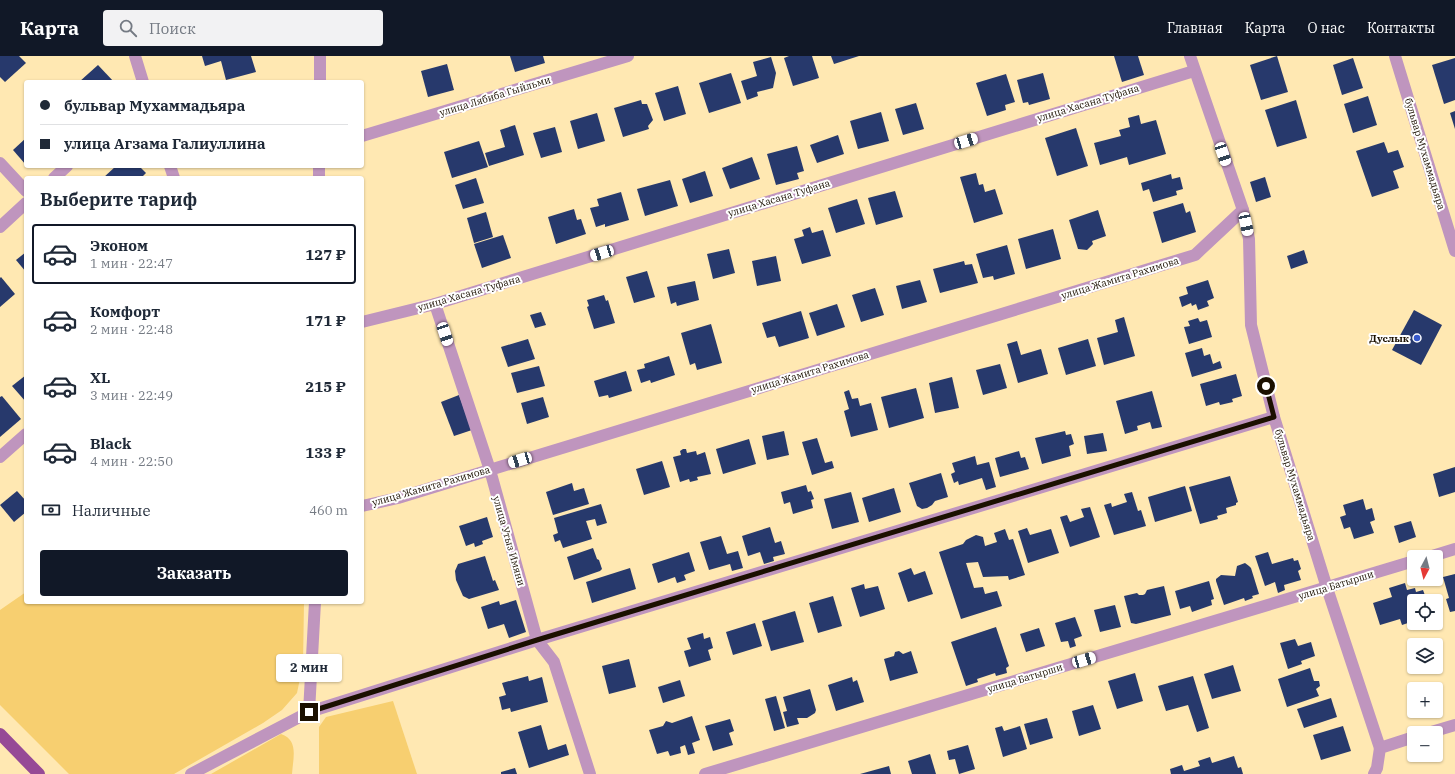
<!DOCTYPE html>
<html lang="ru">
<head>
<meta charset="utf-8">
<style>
  body { margin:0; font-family:"IBM Plex Serif",serif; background:#f2f2f3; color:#1f2937; height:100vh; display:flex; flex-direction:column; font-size:15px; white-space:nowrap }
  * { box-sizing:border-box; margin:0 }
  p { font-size:13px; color:#747a83 }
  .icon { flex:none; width:22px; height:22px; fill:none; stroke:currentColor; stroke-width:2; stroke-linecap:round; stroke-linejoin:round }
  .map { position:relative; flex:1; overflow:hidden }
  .details { position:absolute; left:24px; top:120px; width:340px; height:428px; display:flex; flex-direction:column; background:#fff; border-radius:4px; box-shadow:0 1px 3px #0004 }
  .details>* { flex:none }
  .top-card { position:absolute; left:24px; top:24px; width:340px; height:88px; border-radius:4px; box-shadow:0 1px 3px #0004; display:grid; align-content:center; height:88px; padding:0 16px; background:#fff }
  .needle { width:26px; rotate:187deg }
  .buttons { position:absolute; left:1407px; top:494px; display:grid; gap:8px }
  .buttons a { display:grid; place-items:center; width:36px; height:36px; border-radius:4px; background:#fff; box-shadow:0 1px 3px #0004; font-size:20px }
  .end { position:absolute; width:18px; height:18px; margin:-9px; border:5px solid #1b1000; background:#fff; box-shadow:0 0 0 2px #fff }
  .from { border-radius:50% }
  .bubble { position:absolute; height:28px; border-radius:4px; background:#fff; box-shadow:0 1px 3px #0004; font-size:13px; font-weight:700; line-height:28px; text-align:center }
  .car { position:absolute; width:12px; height:24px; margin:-12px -6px; border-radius:5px; box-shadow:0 0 3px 1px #0007; background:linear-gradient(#fff 24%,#345 0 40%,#fff 0 76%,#345 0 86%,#fff 0) }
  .top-card b { display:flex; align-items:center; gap:14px; height:38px; font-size:15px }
  .top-card b+b { border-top:1px solid #e0e1e3 }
  .top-card i { width:10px; height:10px; background:#1f2937 }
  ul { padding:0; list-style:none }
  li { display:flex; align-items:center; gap:12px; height:60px; margin:0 8px 6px; padding:0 8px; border:2px solid transparent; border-radius:4px }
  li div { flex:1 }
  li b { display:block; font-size:15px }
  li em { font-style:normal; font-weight:700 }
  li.selected { border-color:#111827 }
  li>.icon { width:36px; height:36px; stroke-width:1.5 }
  h2 { padding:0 16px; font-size:18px; line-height:48px }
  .pay { display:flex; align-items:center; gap:10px; height:44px; padding:0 16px; font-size:15px }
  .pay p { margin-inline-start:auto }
  .cta { display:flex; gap:8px; margin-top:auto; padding:8px 16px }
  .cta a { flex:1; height:46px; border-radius:4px; background:#111827; color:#fff; font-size:16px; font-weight:700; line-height:46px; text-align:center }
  header { display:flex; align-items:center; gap:24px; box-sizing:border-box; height:56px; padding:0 20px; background:#111827; color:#fff }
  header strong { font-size:19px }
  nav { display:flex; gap:22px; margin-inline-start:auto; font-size:14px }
  .search { width:280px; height:36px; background:#f2f2f3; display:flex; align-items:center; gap:10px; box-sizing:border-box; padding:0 14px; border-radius:4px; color:#747a83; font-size:15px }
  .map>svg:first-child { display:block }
</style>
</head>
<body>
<header>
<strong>Карта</strong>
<div class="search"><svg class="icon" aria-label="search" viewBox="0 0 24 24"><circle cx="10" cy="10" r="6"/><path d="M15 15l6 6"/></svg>Поиск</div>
<nav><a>Главная</a><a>Карта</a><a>О нас</a><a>Контакты</a></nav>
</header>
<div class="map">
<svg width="1455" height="718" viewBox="0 0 1455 718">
  <rect width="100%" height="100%" fill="#ffe8b2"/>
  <!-- green -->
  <g fill="#f7cf70">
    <path d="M26,536V546H304L303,608L297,637L282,654L263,667L174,718H69L0,649V554Z"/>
    <path d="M393,645L417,718H319V671L326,661Z"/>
    <path d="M281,678C299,684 293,702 292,718H211Z"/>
  </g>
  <!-- building -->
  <g fill="#27396c">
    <path d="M0,0H19L26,7L5,26L0,21Z"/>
    <path d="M202,0H251L256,16L226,24L221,5L205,10Z"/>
    <path d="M510,0H543L545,7L515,16Z"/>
    <path d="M789,0H812L819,22L793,30L784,2Z"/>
    <path d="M831,0H859L834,8Z"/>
    <path d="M1114,0H1138L1144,19L1122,26Z"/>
    <path d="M1277,0L1288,36L1261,44L1250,9Z"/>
    <path d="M771,1L776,17L773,32L757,36L758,40L747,44L741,25L757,20L753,6Z"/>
    <path d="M1353,2L1363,32L1342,39L1333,9Z"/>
    <path d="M1455,2V44L1444,48L1432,9Z"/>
    <path d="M447,8L454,34L428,41L421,15Z"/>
    <path d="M98,9L114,26H79Z"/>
    <path d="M731,17L741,47L709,57L699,27Z"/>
    <path d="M1043,17L1050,43L1029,49L1028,46L1023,47L1017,24Z"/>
    <path d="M1006,18L1015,46L1005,49L1006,54L987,60L976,27Z"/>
    <path d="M678,30L686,58L664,65L655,37Z"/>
    <path d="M1368,40L1377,69L1353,77L1344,48Z"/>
    <path d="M641,44L642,48H647L653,64L648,70L649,73L623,81L614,52Z"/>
    <path d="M1296,44L1307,82L1277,91L1265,54Z"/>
    <path d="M916,47L924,73L903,79L895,53Z"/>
    <path d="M1455,55V73L1450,57Z"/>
    <path d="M881,56L889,85L858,93L850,65Z"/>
    <path d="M597,57L605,85L578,93L570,65Z"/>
    <path d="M1139,59L1141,68L1156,64L1166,98L1129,109L1127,101L1100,109L1094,87L1121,80L1119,74L1130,71L1128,62Z"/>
    <path d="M515,69L524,99L489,110L485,97L505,91L500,74Z"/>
    <path d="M555,71L562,96L541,102L533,77Z"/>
    <path d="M1076,72L1088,110L1057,120L1045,82Z"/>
    <path d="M838,79L844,98L817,107L810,89Z"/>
    <path d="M26,82V109L13,94Z"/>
    <path d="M479,85L488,111L452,122L444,96Z"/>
    <path d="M1384,86L1388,97L1398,94L1404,111L1393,115L1399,132L1372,141L1356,95Z"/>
    <path d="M797,90L804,115L797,117L799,123L776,129L767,98Z"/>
    <path d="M752,101L760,123L730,133L722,112Z"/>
    <path d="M116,110H139L146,117L141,122H103Z"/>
    <path d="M705,115L713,140L690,147L682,123Z"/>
    <path d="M976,117L979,129L983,128L985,136L995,133L1003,158L974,167L960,121Z"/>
    <path d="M1171,118L1172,123L1180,121L1183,133L1176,135L1177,139L1153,146L1149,133L1143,135L1141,127Z"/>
    <path d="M1265,121L1271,141L1256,146L1250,126Z"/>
    <path d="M476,122L484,147L463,153L455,129Z"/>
    <path d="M670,124L678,150L645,160L637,133Z"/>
    <path d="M895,135L903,161L876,169L868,142Z"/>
    <path d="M621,136L629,164L605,171V168L596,171L590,152L599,150L597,143Z"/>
    <path d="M857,143L865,168L836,177L828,152Z"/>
    <path d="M1183,147L1186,157L1190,155L1196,176L1162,187L1153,156Z"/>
    <path d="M574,153L577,164L581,163L586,178L556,188L548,161Z"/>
    <path d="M1098,154L1106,180L1092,185L1093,188L1087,194L1078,193L1069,164Z"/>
    <path d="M486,156L493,181L474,187L467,162Z"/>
    <path d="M810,171L812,177L823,174L831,200L802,208L794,183L804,180L802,174Z"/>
    <path d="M1053,173L1061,203L1026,213L1018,183Z"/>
    <path d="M503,179L511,202L482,212L474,188Z"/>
    <path d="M1007,189L1015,218L994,224L993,220L983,222L976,198Z"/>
    <path d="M729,193L735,217L713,223L707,198Z"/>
    <path d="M1304,194L1308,207L1291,213L1287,200Z"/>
    <path d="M26,196V216L16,204Z"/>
    <path d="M776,200L781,225L757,230L752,205Z"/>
    <path d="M964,205L965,209L972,208L978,227L940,237L933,213Z"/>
    <path d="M647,215L655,241L634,247L626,221Z"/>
    <path d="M1,221L15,238L0,251V222Z"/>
    <path d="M920,224L927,246L902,253L896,230Z"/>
    <path d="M1208,224L1214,242L1207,245L1209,250L1198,254L1196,248L1192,250L1191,247L1182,251L1179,241L1188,238L1186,231Z"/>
    <path d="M695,225L699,244L677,250L676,246L671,248L667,231Z"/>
    <path d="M875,232L884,259L861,266L852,239Z"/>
    <path d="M604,239L606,245L608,244L615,267L594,273L587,251L589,250L587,244Z"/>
    <path d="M837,248L845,271L817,280L809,257Z"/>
    <path d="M1414,254L1442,269L1421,309L1392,294Z"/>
    <path d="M801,255L809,282L779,291L775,280L767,282L762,267Z"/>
    <path d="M541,256L546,269L535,272L530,259Z"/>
    <path d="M1124,261L1135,300L1104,309L1097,282L1118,276L1115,264Z"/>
    <path d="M1198,262L1200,266L1207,264L1212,281L1189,288L1184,271L1190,270L1188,265Z"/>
    <path d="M711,268L722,307L697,314L695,307L690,309L681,277Z"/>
    <path d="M528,283L535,303L508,311L501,291Z"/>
    <path d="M1088,283L1096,310L1066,319L1058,292Z"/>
    <path d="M1017,285L1021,299L1041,293L1048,318L1018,327L1007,288Z"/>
    <path d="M1202,292L1204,300L1210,298L1213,308L1220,305L1222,312L1192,321L1185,297Z"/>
    <path d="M669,300L675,319L651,327L650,324L641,327L637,314L645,312L644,308Z"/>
    <path d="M1000,308L1007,332L983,339L976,314Z"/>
    <path d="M539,310L545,330L517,337L511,317Z"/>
    <path d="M626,315L632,335L609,342L608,339L599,341L594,325Z"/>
    <path d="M1236,318L1242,340L1232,343L1233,346L1220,349L1219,346L1206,350L1200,328Z"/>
    <path d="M26,319V346L12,330Z"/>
    <path d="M952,321L959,352L935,357L929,327Z"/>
    <path d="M916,332L924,362L889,372L881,341Z"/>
    <path d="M849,334L852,343L858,342L860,350L871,347L878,374L851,381L844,355L849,353L844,336Z"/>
    <path d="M1152,335L1162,371L1152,373L1150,366L1137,370L1138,374L1125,378L1116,345Z"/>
    <path d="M459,339L472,374L454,380L441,346Z"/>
    <path d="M2,340L21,363L0,381V341Z"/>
    <path d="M543,341L549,361L527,368L521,347Z"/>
    <path d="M784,375L789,399L767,404L762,380Z"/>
    <path d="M1065,375L1066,379L1071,378L1074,388L1069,390L1071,400L1042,408L1035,382Z"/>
    <path d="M1103,377L1107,395L1087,398L1084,380Z"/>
    <path d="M817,382L825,407L832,405L834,412L812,419L802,386Z"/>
    <path d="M749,383L756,408L723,418L716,393Z"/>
    <path d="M683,393H686L687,397L696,395L697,399L705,396L711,418L697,421L698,424L690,426L689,423L680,426L673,401L681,399L680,395Z"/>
    <path d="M1019,395L1021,402L1025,401L1029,413L1000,421L995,402Z"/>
    <path d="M975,400L977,409L989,406L996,431L986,434L982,422L959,429L958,425L954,427L951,418L955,416L952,407Z"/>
    <path d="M662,405L670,431L644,439L636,413Z"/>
    <path d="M1455,411V436L1439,441L1433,418Z"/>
    <path d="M941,417L948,441L935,445L932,449L927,452L922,453L917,450L909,427Z"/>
    <path d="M1230,420L1238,446L1236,447V449L1226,452L1227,457L1217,460L1218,463L1200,468L1189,431Z"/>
    <path d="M572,427L574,435L584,432L589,448L553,459L546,436Z"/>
    <path d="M806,429L808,436L811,435L814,443L811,444L813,452L793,458L790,446L784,448L781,436Z"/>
    <path d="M1185,430L1192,455L1155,466L1148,441Z"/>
    <path d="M894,432L901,456L869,466L862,442Z"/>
    <path d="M17,435L26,445V456L14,466L0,449Z"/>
    <path d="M851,436L859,466L832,473L824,443Z"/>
    <path d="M1132,436L1138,455L1141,454L1146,470L1114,479L1104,449L1111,447L1112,451L1127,446L1124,438Z"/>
    <path d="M1363,443L1366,454L1372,452L1375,464L1370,466L1374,477L1354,483L1350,471L1344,473L1340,461L1346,459L1343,449Z"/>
    <path d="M601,448L607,467L597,470L595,463L586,465L592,483L563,492L560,484L555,486L553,479L558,477L554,462Z"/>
    <path d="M1090,451L1100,481L1070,491L1060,461L1067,459L1070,466L1084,461L1081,453Z"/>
    <path d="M487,461L493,481L482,485L483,488L475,491L474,487L466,490L459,470Z"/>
    <path d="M1411,465L1416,481L1399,487L1394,470Z"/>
    <path d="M770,471L775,487L781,485L785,498L773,501L774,505L764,508L760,496L748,500L742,480Z"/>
    <path d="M1027,472L1030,479L1051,473L1059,497L1028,507L1018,475Z"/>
    <path d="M1005,473L1009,484L1013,483L1025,519L1009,524L1008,520L983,521L978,506L966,507L974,532L983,531L985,538L997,535L1002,550L961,563L939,496L963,488L966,484L976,479L983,481L985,490L997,486L994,477Z"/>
    <path d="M721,480L727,498L738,495L743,512L732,515L730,508L709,514L700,486Z"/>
    <path d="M593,492L597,503L599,504L602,513L600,515L574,524L567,501Z"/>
    <path d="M689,496L695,515L684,519L686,524L677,527L675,521L658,527L652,508Z"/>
    <path d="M1268,496L1272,508L1293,502L1294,505L1298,504L1301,513L1298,515L1301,524L1284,529L1285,534L1278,537L1275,526L1265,530L1255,500Z"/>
    <path d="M485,500L493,525L495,524L499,534L469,543L463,540L456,524L455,515L458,508Z"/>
    <path d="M1245,507L1249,510L1251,512L1259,538L1252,540L1253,542L1245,545L1244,542L1224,549L1216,525V523L1221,519L1235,520L1237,510Z"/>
    <path d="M630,512L636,533L592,547L586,526Z"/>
    <path d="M911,512L914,519L925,515L933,538L908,546L898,517Z"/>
    <path d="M1455,518V555L1450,556L1446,543L1449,542L1443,521Z"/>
    <path d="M1209,525L1214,543L1211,544L1212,549L1192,556L1190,550L1180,553L1175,535Z"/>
    <path d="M1405,527L1407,534L1415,532L1416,536L1423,534L1427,545H1414V565L1402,569L1400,563L1380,569L1373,547L1392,541L1389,532Z"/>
    <path d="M864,528L865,533L878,530L885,553L860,561L851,532Z"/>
    <path d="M1164,530L1171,559L1136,568L1131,567L1124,540L1137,537L1139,539H1143L1145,538L1147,534Z"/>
    <path d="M833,540L842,570L818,577L809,547Z"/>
    <path d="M1438,543L1442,556L1436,558V545H1433Z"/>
    <path d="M516,544L526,576L509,582L504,568L488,573L481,551L499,545L500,549Z"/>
    <path d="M1115,549L1121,571L1100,576L1094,554Z"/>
    <path d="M795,555L804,586L771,595L762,565Z"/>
    <path d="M1075,561L1082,580L1074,583L1076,590L1070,592L1068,585L1061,586L1055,567Z"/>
    <path d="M755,567L762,590L733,599L726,576Z"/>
    <path d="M996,571L1009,610L1006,612L1007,617L996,620L995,617L977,623L978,626L966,630L951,586Z"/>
    <path d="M1039,572L1045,590L1026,596L1020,578Z"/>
    <path d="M703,577L704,583L710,581L713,592L708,594L711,604L689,611L684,595L691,593L687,582Z"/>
    <path d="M1295,583L1298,590L1311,586L1315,600L1301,605L1302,608L1288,613L1280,587Z"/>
    <path d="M899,595L903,598L911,595L918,617L890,625L884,603L894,600L895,596Z"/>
    <path d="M629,603L636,631L609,638L602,610Z"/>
    <path d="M1233,609L1241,635L1212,643L1204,618Z"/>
    <path d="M1310,612L1314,625H1319L1320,630L1316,633L1319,640L1287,651L1278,623Z"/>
    <path d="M1135,617L1143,645L1117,653L1108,625Z"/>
    <path d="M528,620L529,625L542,621L548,646L511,656L510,652L502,654L499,641L506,639L502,627Z"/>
    <path d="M1193,620L1209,672L1197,676L1188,649L1166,655L1158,630Z"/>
    <path d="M852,621L853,626L857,624L864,646L836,655L828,629Z"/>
    <path d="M680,624L685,640L663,647L658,631Z"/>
    <path d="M810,633L816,654L815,657L807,662H797L799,668L787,671L783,656L787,655L783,641Z"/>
    <path d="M776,640L785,672L774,675L765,643Z"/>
    <path d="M1331,642L1337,661L1304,672L1297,653Z"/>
    <path d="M1093,649L1101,673L1079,680L1072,655Z"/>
    <path d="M692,660L700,684L692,687L695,697L688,699L685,689L680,691L681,697L670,700L668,695L657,698L649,674L663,670L666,665L672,667Z"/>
    <path d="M1047,662L1053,682L1030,689L1024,668Z"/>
    <path d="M730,663L734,675L729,677L733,689L713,695L705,670Z"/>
    <path d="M541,669L548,694L566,688L569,699L529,712L518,676Z"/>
    <path d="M1002,670L1004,675L1020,670L1027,693L1003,701L995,672Z"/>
    <path d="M1343,670L1351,695L1321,704L1313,679Z"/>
    <path d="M968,689L975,713L959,718L955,703L949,704L947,695Z"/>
    <path d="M930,698L936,718H912L908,705Z"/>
    <path d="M1234,700L1238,712L1241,711L1243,718H1171L1170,713L1182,709L1184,715L1200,710L1198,705L1210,701L1212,707Z"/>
    <path d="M889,710L891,718H860Z"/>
    <path d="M515,712L517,718H501V716Z"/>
  </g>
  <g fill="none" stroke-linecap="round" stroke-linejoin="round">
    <!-- minor -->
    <g stroke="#bf95be" stroke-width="12">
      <path d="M135,0L143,26"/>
      <path d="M1190,0L1243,154L1249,183L1251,269L1274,361L1327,532L1380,692"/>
      <path d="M1395,0L1455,195"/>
      <path d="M320,26V0"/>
      <path d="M362,80L628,0"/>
      <path d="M0,107L26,135"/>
      <path d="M170,110L174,122"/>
      <path d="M54,122L67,110"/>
      <path d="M319,122V110"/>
      <path d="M0,171L26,147"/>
      <path d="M435,248L490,414L537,584L554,606L590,718"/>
      <path d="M362,266L435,248L1194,15"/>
      <path d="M0,401L26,378"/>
      <path d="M362,450L398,442L1195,199L1243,154"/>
      <path d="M1429,501L1455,493"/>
      <path d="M309,656L315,546"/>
      <path d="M1428,677L1455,669"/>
      <path d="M191,718L309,656L537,584L1274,361"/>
      <path d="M705,718L1414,505"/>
      <path d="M1374,718L1377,712L1380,692L1414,681"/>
    </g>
    <!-- major -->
    <path stroke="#964a96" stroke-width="12" d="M0,678L39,718"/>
  </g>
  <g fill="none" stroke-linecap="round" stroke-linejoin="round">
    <!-- route -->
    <path stroke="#1b1000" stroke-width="5" d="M309,656L537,584L1274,361L1266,330"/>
  </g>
  <!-- markers -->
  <circle fill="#3759ca" stroke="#fff" stroke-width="1.5" cx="1417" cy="282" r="4"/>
  <g text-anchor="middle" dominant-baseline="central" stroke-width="4" stroke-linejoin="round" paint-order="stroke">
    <!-- street labels -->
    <g font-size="10" fill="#1b1000" stroke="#fff">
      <text transform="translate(495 40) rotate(-17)">улица Лябиба Гыйльми</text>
      <text transform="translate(1088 47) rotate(-17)">улица Хасана Туфана</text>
      <text transform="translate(1425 98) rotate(73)">бульвар Мухаммадьяра</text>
      <text transform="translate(779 142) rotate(-17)">улица Хасана Туфана</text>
      <text transform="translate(1120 222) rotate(-17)">улица Жамита Рахимова</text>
      <text transform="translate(469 237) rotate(-16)">улица Хасана Туфана</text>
      <text transform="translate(810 316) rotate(-17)">улица Жамита Рахимова</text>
      <text transform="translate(1295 429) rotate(73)">бульвар Мухаммадьяра</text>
      <text transform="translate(431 430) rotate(-16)">улица Жамита Рахимова</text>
      <text transform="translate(509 485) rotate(74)">улица Утыз Имяни</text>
      <text transform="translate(1336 529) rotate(-17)">улица Батырши</text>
      <text transform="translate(1025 622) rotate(-17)">улица Батырши</text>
    </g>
    <!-- poi labels -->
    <g font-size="10" font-weight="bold" fill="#1b1000" stroke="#fff" text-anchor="end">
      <text x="1409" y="282">Дуслык</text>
    </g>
  </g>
</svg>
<div class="buttons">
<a><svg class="needle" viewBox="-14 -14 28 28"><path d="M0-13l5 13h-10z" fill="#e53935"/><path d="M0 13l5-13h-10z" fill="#747a83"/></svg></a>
<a><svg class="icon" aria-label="locate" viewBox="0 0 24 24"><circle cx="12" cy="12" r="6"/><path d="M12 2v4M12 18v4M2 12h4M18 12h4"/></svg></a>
<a><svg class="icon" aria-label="layers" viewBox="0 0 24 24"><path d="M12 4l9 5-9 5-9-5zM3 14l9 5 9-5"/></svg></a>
<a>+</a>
<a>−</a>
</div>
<i class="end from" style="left:1266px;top:330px"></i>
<i class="end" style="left:309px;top:656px"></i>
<div class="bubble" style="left:276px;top:598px;width:66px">2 мин</div>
<i class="car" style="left:966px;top:85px;rotate:73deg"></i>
<i class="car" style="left:1223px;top:98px;rotate:161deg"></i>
<i class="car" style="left:1246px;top:168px;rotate:168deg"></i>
<i class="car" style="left:602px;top:197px;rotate:253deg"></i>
<i class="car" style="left:445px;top:278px;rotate:162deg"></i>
<i class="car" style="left:520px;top:404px;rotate:253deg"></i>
<i class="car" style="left:1084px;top:604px;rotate:74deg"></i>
<div class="top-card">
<b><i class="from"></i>бульвар Мухаммадьяра</b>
<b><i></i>улица Агзама Галиуллина</b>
</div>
<section class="details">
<h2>Выберите тариф</h2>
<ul>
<li class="selected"><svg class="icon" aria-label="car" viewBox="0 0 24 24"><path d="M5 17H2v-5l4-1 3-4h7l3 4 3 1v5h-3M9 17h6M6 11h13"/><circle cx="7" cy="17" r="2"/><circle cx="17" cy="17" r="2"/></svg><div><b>Эконом</b><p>1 мин · 22:47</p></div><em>127 ₽</em></li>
<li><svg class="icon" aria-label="car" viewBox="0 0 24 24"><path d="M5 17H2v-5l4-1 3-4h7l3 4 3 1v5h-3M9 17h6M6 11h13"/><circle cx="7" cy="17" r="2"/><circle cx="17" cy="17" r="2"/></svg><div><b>Комфорт</b><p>2 мин · 22:48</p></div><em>171 ₽</em></li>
<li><svg class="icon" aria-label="car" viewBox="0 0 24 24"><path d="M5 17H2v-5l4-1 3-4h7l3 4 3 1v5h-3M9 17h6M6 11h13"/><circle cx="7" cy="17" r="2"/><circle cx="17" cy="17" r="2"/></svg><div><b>XL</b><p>3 мин · 22:49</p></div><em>215 ₽</em></li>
<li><svg class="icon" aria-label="car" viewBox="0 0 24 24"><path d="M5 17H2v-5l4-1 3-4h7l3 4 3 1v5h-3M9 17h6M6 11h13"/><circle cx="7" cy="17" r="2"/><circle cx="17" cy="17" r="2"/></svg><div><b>Black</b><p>4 мин · 22:50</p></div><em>133 ₽</em></li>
</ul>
<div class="pay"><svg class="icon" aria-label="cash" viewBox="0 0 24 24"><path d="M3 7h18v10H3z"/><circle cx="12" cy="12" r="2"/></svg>Наличные<p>460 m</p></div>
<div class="cta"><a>Заказать</a></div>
</section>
</div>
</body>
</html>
